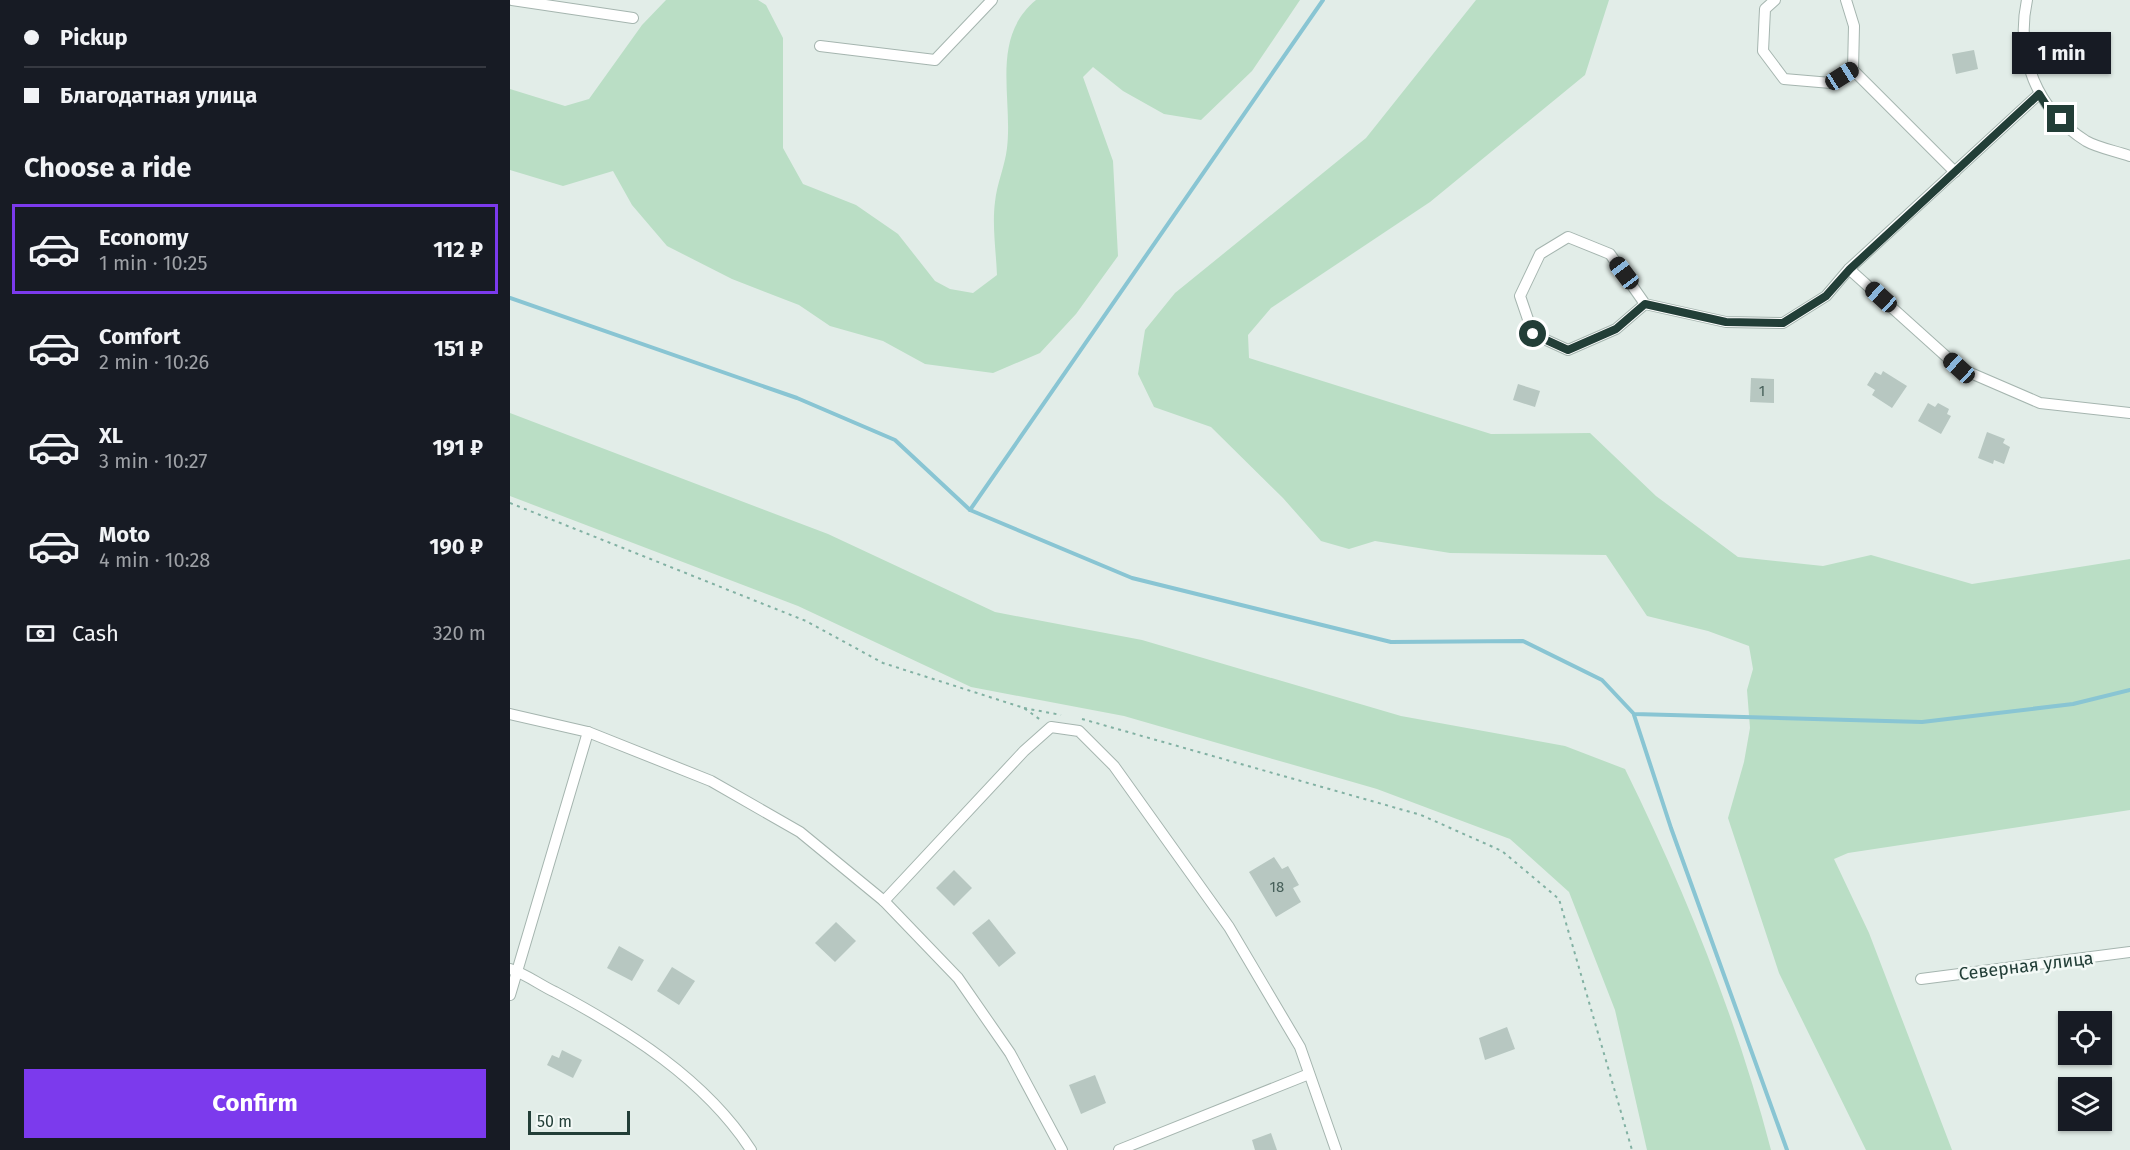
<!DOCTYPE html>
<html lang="en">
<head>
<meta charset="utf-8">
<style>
  body { margin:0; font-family:"Fira Sans",sans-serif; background:#242831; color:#f1f3f6; height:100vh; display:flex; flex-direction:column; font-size:22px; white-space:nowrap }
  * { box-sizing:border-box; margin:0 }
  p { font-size:20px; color:#9ea1a6 }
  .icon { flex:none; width:33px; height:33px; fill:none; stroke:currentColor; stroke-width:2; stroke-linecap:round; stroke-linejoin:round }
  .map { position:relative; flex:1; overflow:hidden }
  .details { display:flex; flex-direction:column; background:#171b24; width:510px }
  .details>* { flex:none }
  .banner { display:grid; align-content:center; height:132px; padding:0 24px; background:#171b24 }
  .tools { position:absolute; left:1548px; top:1011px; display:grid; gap:12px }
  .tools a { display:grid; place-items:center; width:54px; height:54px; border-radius:0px; background:#171b24; box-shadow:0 2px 4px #0004; font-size:30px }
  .scale { position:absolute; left:18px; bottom:15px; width:102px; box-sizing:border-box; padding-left:6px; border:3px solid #223e37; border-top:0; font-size:16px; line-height:21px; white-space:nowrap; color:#223e37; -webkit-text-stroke:4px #f3f9f6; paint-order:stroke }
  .end { position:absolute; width:27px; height:27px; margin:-14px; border:8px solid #223e37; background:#fff; box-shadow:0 0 0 3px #fff }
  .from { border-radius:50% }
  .bubble { position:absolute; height:42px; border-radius:0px; background:#171b24; box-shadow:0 2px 4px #0004; font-size:20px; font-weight:700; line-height:42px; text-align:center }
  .car { position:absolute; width:18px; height:36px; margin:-18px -9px; border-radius:8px; box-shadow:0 0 4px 2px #0007; background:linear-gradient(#222 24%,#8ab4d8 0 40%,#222 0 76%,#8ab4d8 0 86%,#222 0) }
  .banner b { display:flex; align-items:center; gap:21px; height:57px; font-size:22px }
  .banner b+b { border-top:2px solid #363941 }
  .banner i { width:15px; height:15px; background:#f1f3f6 }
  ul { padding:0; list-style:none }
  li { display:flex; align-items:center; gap:18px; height:90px; margin:0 12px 9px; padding:0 12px; border:3px solid transparent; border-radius:0px }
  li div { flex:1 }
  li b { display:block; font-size:22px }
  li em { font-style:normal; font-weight:700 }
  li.selected { border-color:#7c3aed }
  li>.icon { width:54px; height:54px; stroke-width:1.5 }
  h2 { padding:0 24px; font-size:27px; line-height:72px }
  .pay { display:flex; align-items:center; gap:15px; height:66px; padding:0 24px; font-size:22px }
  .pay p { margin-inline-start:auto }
  .cta { display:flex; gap:12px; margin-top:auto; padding:12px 24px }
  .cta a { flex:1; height:69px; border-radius:0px; background:#7c3aed; color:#fff; font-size:24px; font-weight:700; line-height:69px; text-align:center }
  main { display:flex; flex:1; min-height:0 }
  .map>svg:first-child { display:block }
</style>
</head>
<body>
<main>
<section class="details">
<div class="banner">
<b><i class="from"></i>Pickup</b>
<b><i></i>Благодатная улица</b>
</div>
<h2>Choose a ride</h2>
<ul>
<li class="selected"><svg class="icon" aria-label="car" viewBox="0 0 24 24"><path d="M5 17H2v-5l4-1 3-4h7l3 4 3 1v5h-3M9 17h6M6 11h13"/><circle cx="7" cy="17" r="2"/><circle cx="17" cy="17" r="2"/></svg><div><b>Economy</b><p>1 min · 10:25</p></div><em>112 ₽</em></li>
<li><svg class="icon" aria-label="car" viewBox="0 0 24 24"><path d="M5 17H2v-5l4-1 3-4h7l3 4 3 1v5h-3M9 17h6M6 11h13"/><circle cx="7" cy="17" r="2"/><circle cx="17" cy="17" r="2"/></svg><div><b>Comfort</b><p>2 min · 10:26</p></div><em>151 ₽</em></li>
<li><svg class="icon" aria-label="car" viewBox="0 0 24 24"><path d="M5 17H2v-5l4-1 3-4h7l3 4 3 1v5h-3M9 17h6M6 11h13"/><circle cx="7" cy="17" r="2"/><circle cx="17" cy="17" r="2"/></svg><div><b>XL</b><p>3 min · 10:27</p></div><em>191 ₽</em></li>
<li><svg class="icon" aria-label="car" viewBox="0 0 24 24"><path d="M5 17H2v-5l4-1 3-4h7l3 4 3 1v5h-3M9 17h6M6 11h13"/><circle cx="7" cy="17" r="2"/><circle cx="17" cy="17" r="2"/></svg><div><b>Moto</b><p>4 min · 10:28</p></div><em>190 ₽</em></li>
</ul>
<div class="pay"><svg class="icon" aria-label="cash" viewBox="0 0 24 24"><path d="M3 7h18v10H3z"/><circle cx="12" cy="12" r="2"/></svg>Cash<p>320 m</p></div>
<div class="cta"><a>Confirm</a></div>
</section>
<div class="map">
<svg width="1620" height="1150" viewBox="0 0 1620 1150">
  <rect width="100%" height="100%" fill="#e2ede8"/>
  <!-- green -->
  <g fill="#badec5">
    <path d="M156,0H248L256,5L273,38V148L293,184L346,205L388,234L425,281L440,289L463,293L487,275C486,251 482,225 485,202C487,183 495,166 497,148C503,97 480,38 526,0H790L742,71L691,120L654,114L613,91L583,67L573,77L603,161L608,256L566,314L530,353L483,373L415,364L373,341L320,326L289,305L222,279L157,246L122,205L103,171L53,186L0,170V89L55,106L79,99L132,25Z"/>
    <path d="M966,0H1099L1075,75L920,202L761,308L738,335L739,358L981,434L1080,433L1146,496L1228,557L1313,566L1361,555L1462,584L1620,559V810L1338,853L1324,859L1359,933L1442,1150H1356L1269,973L1218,818L1234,762L1240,728L1237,690L1243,669L1239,646L1198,631L1137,616L1096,555L940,553L865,541L839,549L811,541L773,498L701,427L644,407L628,374L635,330L665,293L856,138Z"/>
    <path d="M0,413L318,534L485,612L632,640L891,716L1055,746L1115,769C1175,891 1227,1019 1261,1150H1137L1105,1010L1059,892L1000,839L867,789L614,716L461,687L288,606L0,496Z"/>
  </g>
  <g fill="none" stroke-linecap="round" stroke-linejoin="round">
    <!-- stream -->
    <g stroke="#89c5d3" stroke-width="4">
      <path d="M0,298L287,398L385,440L460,510L622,578L881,642L1013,641L1092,680L1124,714L1412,722L1563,704L1620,690"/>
      <path d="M460,510L813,0"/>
      <path d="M1124,715L1161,828L1277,1150"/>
    </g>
  </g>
  <!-- building -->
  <g fill="#b7c7c1">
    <path d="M1464,50L1468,69L1446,74L1442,54Z"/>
    <path d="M1373,371L1397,386L1382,408L1362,395L1365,390L1357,385L1365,372L1371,375Z"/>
    <path d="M1241,378L1264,379V403L1240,402Z"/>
    <path d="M1008,384L1030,391L1025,407L1003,400Z"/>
    <path d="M1418,403L1425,407L1428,403L1439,409L1437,414L1441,416L1431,434L1408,421Z"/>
    <path d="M1477,432L1495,439L1493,443L1500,447L1494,464L1484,460L1483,464L1468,458Z"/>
    <path d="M764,857L772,869L778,866L789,885L783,888L791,902L766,917L739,872Z"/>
    <path d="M444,870L462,888L444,906L426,888Z"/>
    <path d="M479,919L506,953L489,967L462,933Z"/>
    <path d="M326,922L346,941L325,962L305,943Z"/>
    <path d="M109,946L134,960L122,981L97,968Z"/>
    <path d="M162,967L185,981L169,1005L147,991Z"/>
    <path d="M997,1027L1005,1049L975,1060L969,1038Z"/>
    <path d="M52,1050L72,1060L63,1078L37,1065L42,1055L49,1058Z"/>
    <path d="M585,1075L596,1103L571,1114L559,1085Z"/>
    <path d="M761,1133L767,1150H745L742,1140Z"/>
  </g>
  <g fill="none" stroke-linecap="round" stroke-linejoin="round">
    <defs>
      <g id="street">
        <path d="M2,0L123,18"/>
        <path d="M1265,0L1255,9L1253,51L1274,79L1321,83L1343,70"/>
        <path d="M1336,0L1344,26L1343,70L1445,172"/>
        <path d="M1517,0C1505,56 1527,110 1576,141C1588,148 1606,151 1620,156"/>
        <path d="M310,46L425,60L482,0"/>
        <path d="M1339,269L1449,368L1530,403L1620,413"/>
        <path d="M1135,304L1106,329L1058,350L1023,334L1010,296L1030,254L1058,237L1100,254L1135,304L1216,322L1273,323L1316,296L1339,269L1529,94"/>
        <path d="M0,714L78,732L201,781L290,832L374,901L448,978L500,1053L552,1150"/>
        <path d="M374,901L514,751L541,727L569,731L604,766L719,927L790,1047L826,1150"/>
        <path d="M0,969C16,974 30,985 45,992C118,1031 195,1079 241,1150"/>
        <path d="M1411,979L1620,952"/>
        <path d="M0,995L78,732"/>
        <path d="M609,1150L799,1074"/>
      </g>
    </defs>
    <!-- street casing -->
    <use href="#street" stroke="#a5b5af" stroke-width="12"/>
    <!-- path -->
    <g stroke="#82b1a3" stroke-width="2" stroke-dasharray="3 4.5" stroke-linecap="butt">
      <path d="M0,503L296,621L373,663L514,708L532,721"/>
      <path d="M514,708L551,715"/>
      <path d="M572,719L911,815L992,851L1049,899L1122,1150"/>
    </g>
    <!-- street -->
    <use href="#street" stroke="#fff" stroke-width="10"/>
  </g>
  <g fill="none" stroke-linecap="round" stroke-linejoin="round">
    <!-- route -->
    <path stroke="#223e37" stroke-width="8" d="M1023,334L1058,350L1106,329L1135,304L1216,322L1273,323L1316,296L1340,269L1529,94L1538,108L1551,119"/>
  </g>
  <g text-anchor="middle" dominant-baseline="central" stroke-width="5" stroke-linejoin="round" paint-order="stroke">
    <!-- number labels -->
    <g font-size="15" fill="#47605a">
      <text x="1252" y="391">1</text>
      <text x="767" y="887">18</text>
    </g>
    <!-- street labels -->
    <g font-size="18" fill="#223e37" stroke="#f3f9f6">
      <text transform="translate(1516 966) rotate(-7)">Северная улица</text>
    </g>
  </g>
</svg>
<div class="tools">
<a><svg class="icon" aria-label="locate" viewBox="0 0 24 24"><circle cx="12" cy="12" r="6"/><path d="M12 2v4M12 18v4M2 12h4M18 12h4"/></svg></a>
<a><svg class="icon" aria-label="layers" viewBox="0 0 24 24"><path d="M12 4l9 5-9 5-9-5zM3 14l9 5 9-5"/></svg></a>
</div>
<div class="scale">50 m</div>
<i class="end from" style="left:1023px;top:334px"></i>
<i class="end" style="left:1551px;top:119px"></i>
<div class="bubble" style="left:1502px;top:32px;width:99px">1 min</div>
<i class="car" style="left:1332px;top:76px;rotate:58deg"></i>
<i class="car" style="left:1114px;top:273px;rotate:323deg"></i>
<i class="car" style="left:1371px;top:297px;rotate:312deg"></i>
<i class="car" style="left:1449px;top:368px;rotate:312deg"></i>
</div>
</main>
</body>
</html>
